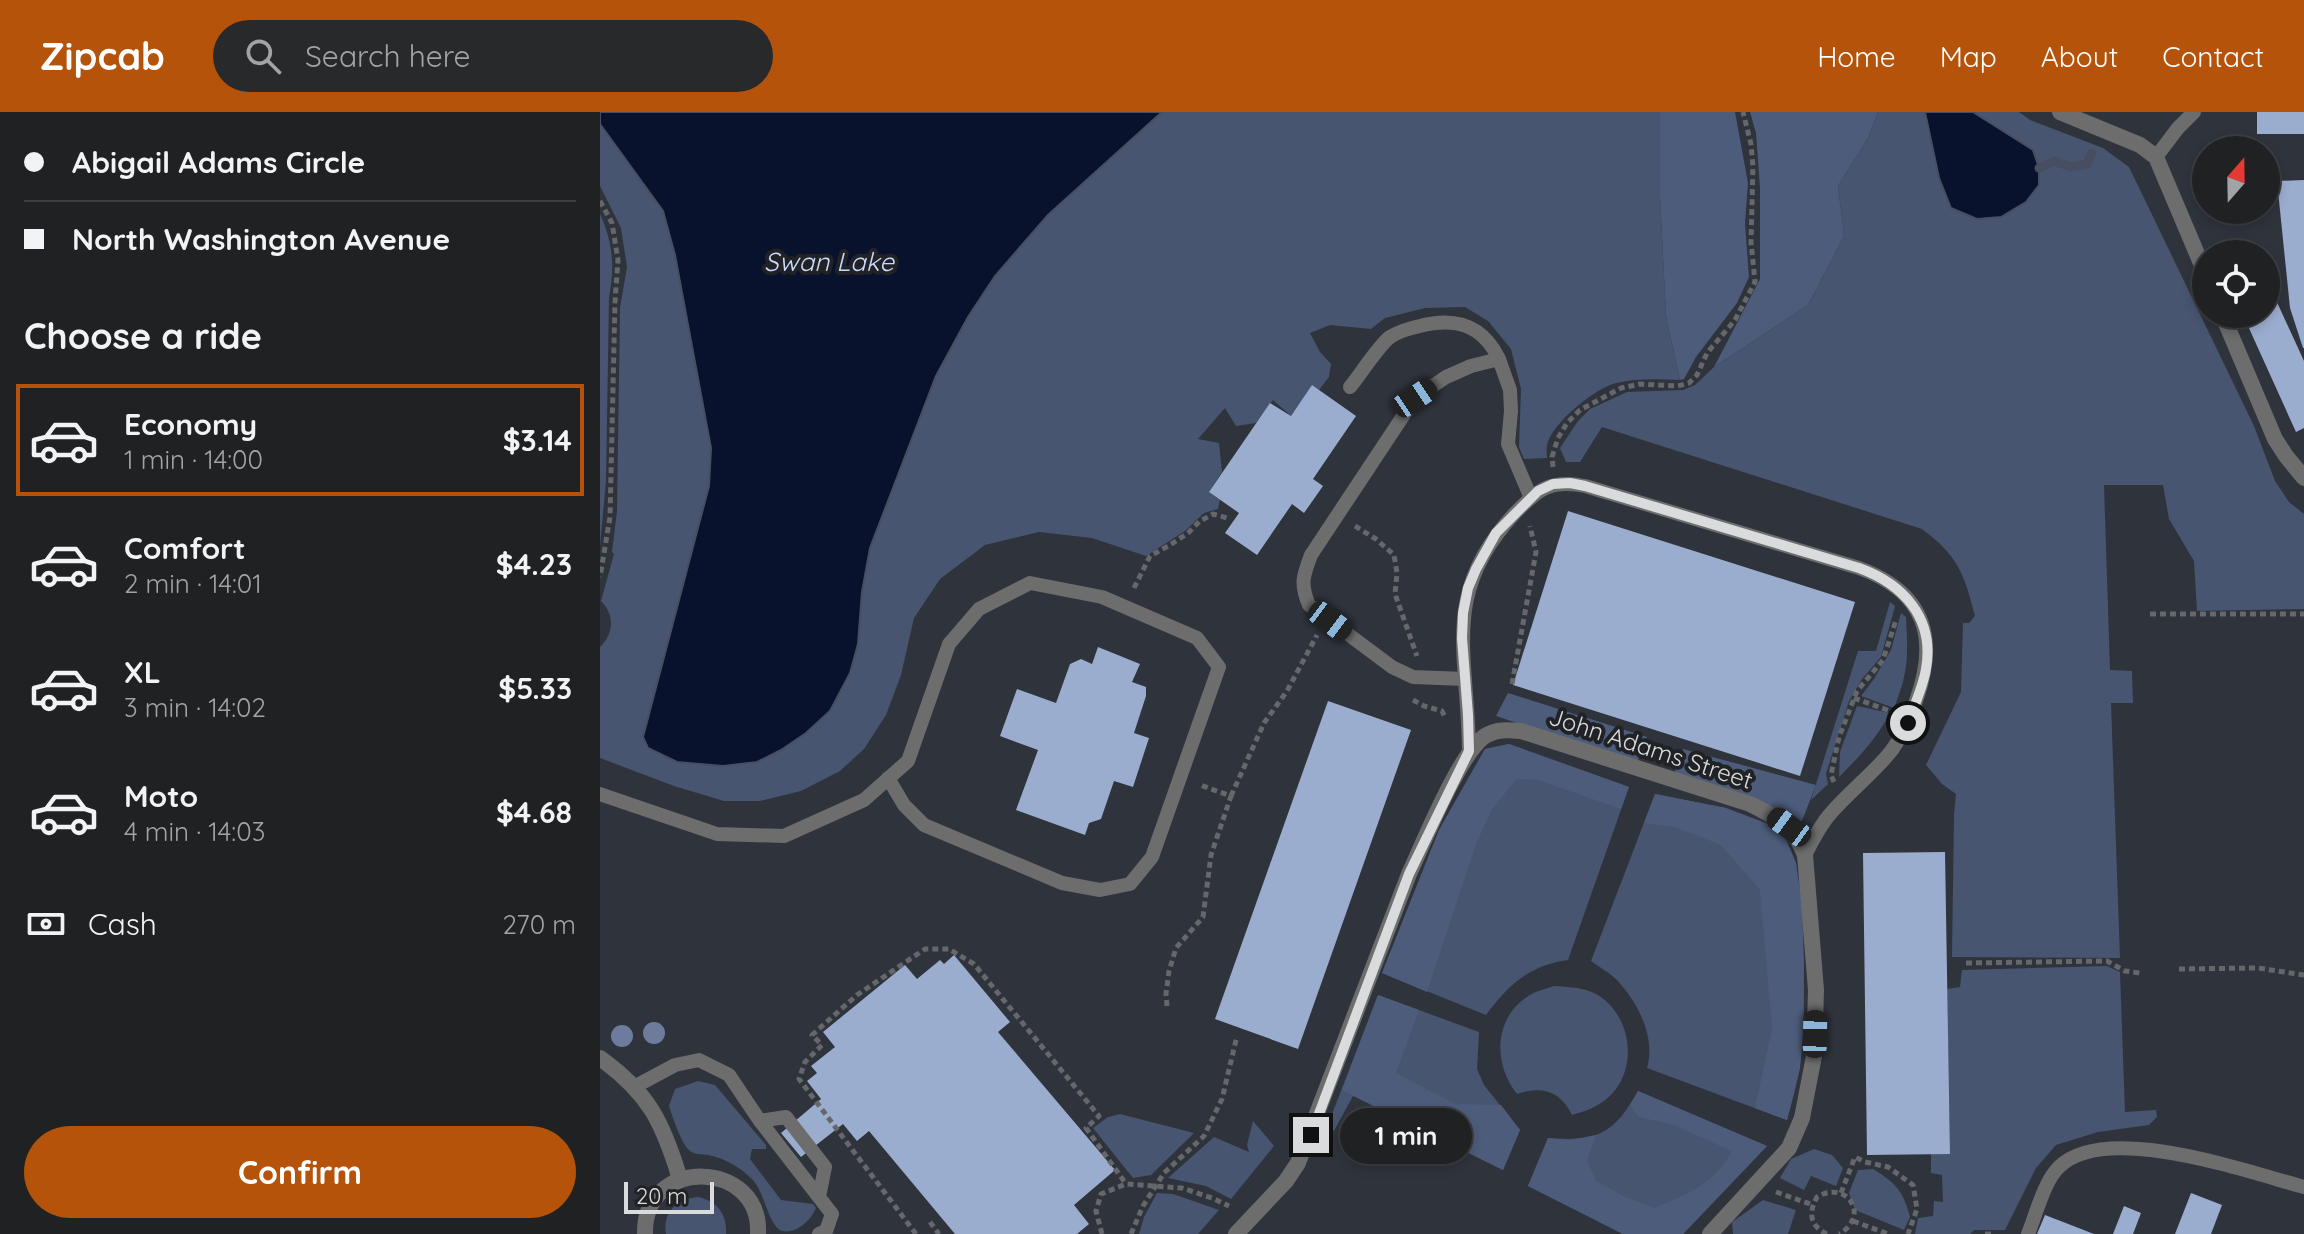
<!DOCTYPE html>
<html lang="en">
<head>
<meta charset="utf-8">
<style>
  body { margin:0; font-family:Quicksand,sans-serif; background:#28292b; color:#f1f3f6; height:100vh; display:flex; flex-direction:column; font-size:30px; white-space:nowrap }
  * { box-sizing:border-box; margin:0 }
  p { font-size:26px; color:#a2a3a6 }
  .icon { flex:none; width:44px; height:44px; fill:none; stroke:currentColor; stroke-width:2; stroke-linecap:round; stroke-linejoin:round }
  .map { position:relative; flex:1; overflow:hidden }
  .side { display:flex; flex-direction:column; background:#202123; width:600px }
  .side>* { flex:none }
  .guide { display:grid; align-content:center; height:176px; padding:0 24px; background:#202123 }
  .needle { width:52px; rotate:20deg }
  .buttons { position:absolute; left:1592px; top:24px; display:grid; gap:16px }
  .buttons a { display:grid; place-items:center; width:88px; height:88px; border-radius:50%; background:#202123; box-shadow:0 4px 12px #0003,0 0 0 2px #3d3e41; font-size:40px }
  .scale { position:absolute; left:24px; bottom:20px; width:90px; box-sizing:border-box; padding-left:8px; border:4px solid #dadbdd; border-top:0; font-size:22px; line-height:28px; white-space:nowrap; color:#dadbdd; -webkit-text-stroke:6px #212225; paint-order:stroke }
  .end { position:absolute; width:36px; height:36px; margin:-18px; border:10px solid #dadbdd; background:#111; box-shadow:0 0 0 4px #111 }
  .from { border-radius:50% }
  .bubble { position:absolute; height:56px; border-radius:28px; background:#202123; box-shadow:0 4px 12px #0003,0 0 0 2px #3d3e41; font-size:26px; font-weight:800; line-height:56px; text-align:center }
  .car { position:absolute; width:24px; height:48px; margin:-24px -12px; border-radius:10px; box-shadow:0 0 6px 2px #0007; background:linear-gradient(#222 24%,#8ab4d8 0 40%,#222 0 76%,#8ab4d8 0 86%,#222 0) }
  .guide b { display:flex; align-items:center; gap:28px; height:76px; font-size:30px }
  .guide b+b { border-top:2px solid #3d3e41 }
  .guide i { width:20px; height:20px; background:#f1f3f6 }
  ul { padding:0; list-style:none }
  li { display:flex; align-items:center; gap:24px; height:112px; margin:0 16px 12px; padding:0 8px; border:4px solid transparent; border-radius:0px }
  li div { flex:1 }
  li b { display:block; font-size:30px }
  li em { font-style:normal; font-weight:800 }
  li.selected { border-color:#b45309 }
  li>.icon { width:72px; height:72px; stroke-width:1.5 }
  h2 { padding:0 24px; font-size:36px; line-height:96px }
  .pay { display:flex; align-items:center; gap:20px; height:88px; padding:0 24px; font-size:30px }
  .pay p { margin-inline-start:auto }
  .cta { display:flex; gap:16px; margin-top:auto; padding:16px 24px }
  .cta a { flex:1; height:92px; border-radius:48px; background:#b45309; color:#fff; font-size:32px; font-weight:800; line-height:92px; text-align:center }
  header { display:flex; align-items:center; gap:48px; box-sizing:border-box; height:112px; padding:0 40px; background:#b45309; color:#fff }
  header strong { font-size:38px }
  nav { display:flex; gap:44px; margin-inline-start:auto; font-size:28px }
  .search { width:560px; height:72px; background:#28292b; display:flex; align-items:center; gap:20px; box-sizing:border-box; padding:0 28px; border-radius:44px; color:#a2a3a6; font-size:30px }
  main { display:flex; flex:1; min-height:0 }
  .map>svg:first-child { display:block }
</style>
</head>
<body>
<header>
<strong>Zipcab</strong>
<div class="search"><svg class="icon" aria-label="search" viewBox="0 0 24 24"><circle cx="10" cy="10" r="6"/><path d="M15 15l6 6"/></svg>Search here</div>
<nav><a>Home</a><a>Map</a><a>About</a><a>Contact</a></nav>
</header>
<main>
<section class="side">
<div class="guide">
<b><i class="from"></i>Abigail Adams Circle</b>
<b><i></i>North Washington Avenue</b>
</div>
<h2>Choose a ride</h2>
<ul>
<li class="selected"><svg class="icon" aria-label="car" viewBox="0 0 24 24"><path d="M5 17H2v-5l4-1 3-4h7l3 4 3 1v5h-3M9 17h6M6 11h13"/><circle cx="7" cy="17" r="2"/><circle cx="17" cy="17" r="2"/></svg><div><b>Economy</b><p>1 min · 14:00</p></div><em>$3.14</em></li>
<li><svg class="icon" aria-label="car" viewBox="0 0 24 24"><path d="M5 17H2v-5l4-1 3-4h7l3 4 3 1v5h-3M9 17h6M6 11h13"/><circle cx="7" cy="17" r="2"/><circle cx="17" cy="17" r="2"/></svg><div><b>Comfort</b><p>2 min · 14:01</p></div><em>$4.23</em></li>
<li><svg class="icon" aria-label="car" viewBox="0 0 24 24"><path d="M5 17H2v-5l4-1 3-4h7l3 4 3 1v5h-3M9 17h6M6 11h13"/><circle cx="7" cy="17" r="2"/><circle cx="17" cy="17" r="2"/></svg><div><b>XL</b><p>3 min · 14:02</p></div><em>$5.33</em></li>
<li><svg class="icon" aria-label="car" viewBox="0 0 24 24"><path d="M5 17H2v-5l4-1 3-4h7l3 4 3 1v5h-3M9 17h6M6 11h13"/><circle cx="7" cy="17" r="2"/><circle cx="17" cy="17" r="2"/></svg><div><b>Moto</b><p>4 min · 14:03</p></div><em>$4.68</em></li>
</ul>
<div class="pay"><svg class="icon" aria-label="cash" viewBox="0 0 24 24"><path d="M3 7h18v10H3z"/><circle cx="12" cy="12" r="2"/></svg>Cash<p>270 m</p></div>
<div class="cta"><a>Confirm</a></div>
</section>
<div class="map">
<svg width="1704" height="1122" viewBox="0 0 1704 1122">
  <rect width="100%" height="100%" fill="#2a2c2f"/>
  <!-- built -->
  <path fill="#2f333c" fill-rule="evenodd" d="M0,0H1704V1122H0ZM1606,38H1666V98H1606ZM1606,142H1666V202H1606Z"/>
  <!-- green -->
  <g fill="#475571">
    <path d="M0,0H1060V85L1066,204L1080,268C1059,267 1037,266 1016,271C995,276 952,311 947,333C946,337 947,341 947,346L924,347L919,335L921,277L911,237L888,209L865,195L825,196L785,206L771,217L730,213L710,221L720,240L731,252L729,265L719,278L712,274L691,304L673,288L656,311L636,314L625,296L598,327L619,331L622,360L609,380L620,388L618,397L604,401L585,419L546,444L492,426L439,420L385,433L340,467L314,506L301,563L286,603L264,637L240,659L201,679L160,689H124L74,674L0,646V535C14,521 15,503 1,489L14,442L12,440L17,399L20,196L27,155L21,116L0,74Z"/>
    <path d="M1278,0H1419L1430,8L1503,36L1529,55L1654,314L1675,369L1689,390L1704,402V497L1597,499L1594,449L1569,407L1563,373H1504L1510,558L1532,559L1533,591H1511L1520,846L1352,845L1354,702L1356,682L1342,672L1326,653L1361,580L1363,511H1369L1375,504C1364,461 1358,444 1322,417L1002,315L980,350H966L960,336L978,309L990,297L1027,280L1083,278L1095,273L1114,255L1208,193L1244,124L1238,74L1268,26Z"/>
    <path d="M0,102C13,130 15,156 9,185L6,369L0,434Z"/>
    <path d="M1290,490L1295,494L1281,545L1262,567L1249,589L1226,662L1228,672L1211,688L1258,539H1276Z"/>
    <path d="M1301,501L1306,505C1308,545 1309,558 1294,596L1261,584L1274,567L1291,538Z"/>
    <path d="M1257,594L1290,601C1277,626 1259,645 1239,665L1240,640Z"/>
    <path d="M909,632L1029,675L968,848C930,853 908,873 886,903L782,861L839,718L885,637Z"/>
    <path d="M1055,682L1126,696L1196,751C1201,818 1209,886 1200,954C1197,972 1192,990 1187,1008L1047,956C1056,925 1038,891 1017,868C1010,861 999,855 991,849Z"/>
    <path d="M1507,854L1520,860L1525,1000L1556,998L1557,1005L1549,1013L1498,1020L1456,1033L1436,1056L1405,1118H1374L1370,1122H1315L1318,1106L1333,1104L1334,1089L1343,1090L1342,1063L1331,1061V1041H1350L1347,877L1360,875L1362,858Z"/>
    <path d="M954,874C968,875 983,875 996,882C1035,904 1040,966 1001,991C992,997 982,1000 972,1003C960,978 941,974 917,982C891,950 894,899 936,880C941,878 948,876 954,874Z"/>
    <path d="M778,883L879,920L877,957L884,973L920,1018L903,1058L753,984L734,1019L730,1016L729,1010Z"/>
    <path d="M98,969L115,973L166,1033V1037H152L150,1047L181,1088L213,1092L216,1096C211,1108 197,1122 182,1119C168,1114 165,1080 152,1067C140,1055 124,1046 108,1043C101,1042 95,1043 90,1039C82,1033 72,1004 69,994L75,977Z"/>
    <path d="M1038,979L1167,1034L1083,1122H1023L928,1074L948,1026C997,1030 1014,1022 1038,979Z"/>
    <path d="M520,1002L594,1021L551,1063L533,1066L493,1016L508,1005Z"/>
    <path d="M653,1009L674,1034L631,1087L606,1074L568,1066L614,1025L649,1040L647,1033Z"/>
    <path d="M1214,1037L1232,1043L1243,1056L1236,1074L1211,1064L1204,1078L1180,1066L1191,1047Z"/>
    <path d="M1273,1057C1296,1071 1303,1079 1310,1105L1304,1118L1255,1098L1249,1081L1258,1058Z"/>
    <path d="M557,1081L573,1082L619,1098L598,1122H539L544,1105Z"/>
    <path d="M98,1085C117,1089 127,1102 126,1122H66C62,1100 77,1087 98,1085Z"/>
    <path d="M1163,1088L1196,1098L1188,1122H1133L1132,1110Z"/>
  </g>
  <!-- forest -->
  <g fill="#4d5c7b">
    <path d="M1060,0H1135L1148,71L1145,111L1149,165L1137,191L1096,245L1084,267L1080,268L1066,204L1060,85Z"/>
    <path d="M1150,0H1278L1268,26L1238,74L1244,124L1208,193L1114,255L1160,167V76L1156,21Z"/>
    <path d="M908,581L1047,625L1037,651L896,604Z"/>
    <path d="M909,632L1029,675L1021,697L938,668L917,667L892,697L876,732L827,880L782,861L839,718L885,637Z"/>
    <path d="M1083,637L1216,673L1200,714L1184,701L1074,662Z"/>
    <path d="M1055,682L1126,696L1182,717L1196,751L1202,792L1204,852L1203,912L1200,956L1187,1008L1155,996L1172,917L1160,778L1121,733L1075,715L1044,711Z"/>
    <path d="M778,883L819,898L796,961L855,992L901,993L920,1018L903,1058L742,978Z"/>
    <path d="M1038,979L1167,1034L1083,1122H1023L928,1074L948,1026L970,1028L996,1023L987,1048L996,1069L1025,1085L1054,1096C1087,1083 1115,1071 1132,1039L1071,1012L1038,1005L1030,993Z"/>
  </g>
  <!-- water -->
  <g fill="#08122c" stroke="#474e61" stroke-width="2">
    <path d="M0,0H562L448,103L395,164L368,205L336,264L270,436L262,480L258,532L250,561L230,599L206,621L181,638L157,650L123,654L77,650L48,636L43,625L109,374L111,336L75,143L63,99L0,12Z"/>
    <path d="M1325,0H1373L1433,38L1439,56V73L1426,90L1401,105L1377,107L1351,96L1339,66Z"/>
  </g>
  <g fill="none" stroke-linecap="round" stroke-linejoin="round">
    <!-- stream -->
    <path stroke="#474e61" stroke-width="9" d="M1439,56L1454,49L1471,55L1487,52L1492,41"/>
  </g>
  <!-- building -->
  <g fill="#9badcf">
    <rect x="1657" y="0" width="47" height="22"/>
    <path d="M1704,68V236H1703L1690,196L1677,69Z"/>
    <path d="M1676,188L1704,249V316L1696,320L1643,203L1666,202V193Z"/>
    <path d="M712,273L756,304L713,367L723,374L704,401L692,392L657,443L625,421L639,401L609,380L670,291L691,304Z"/>
    <path d="M968,399L1255,490L1200,664L913,573Z"/>
    <path d="M498,535L540,552L532,570L546,575V584L534,621L549,626L533,675L514,669L501,707L489,711L485,723L416,698L438,638L400,624L417,577L456,591L470,552L481,547L492,552Z"/>
    <path d="M728,589L811,618L698,937L615,907Z"/>
    <path d="M1345,740L1350,1042L1267,1043L1263,741Z"/>
    <path d="M354,843L410,910L398,920L515,1058L474,1093L489,1112L477,1122H355L269,1019L257,1029L243,1012L201,1045L181,1021L221,987L207,969L217,961L211,954L235,935L223,920L305,853L317,867L340,848L344,852Z"/>
    <path d="M1591,1081L1622,1093L1611,1122H1575Z"/>
    <path d="M1524,1094L1541,1101L1533,1122H1513Z"/>
    <path d="M1445,1103L1494,1122H1437Z"/>
  </g>
  <g fill="none" stroke-linecap="round" stroke-linejoin="round">
    <!-- path -->
    <g stroke="#65676a" stroke-width="5" stroke-dasharray="6 4" stroke-linecap="butt">
      <path d="M0,89L12,111L18,148L15,190L10,405L0,465"/>
      <path d="M953,355L952,345L958,326L967,311L980,298L1021,276L1040,272L1078,274L1089,271L1097,263L1107,241L1135,208L1155,170L1151,130L1153,54L1151,32L1143,0"/>
      <path d="M755,414L776,427L794,443L797,461L795,482L817,544"/>
      <path d="M534,476L550,444L570,433L588,421L600,409L613,402L627,406"/>
      <path d="M1550,502H1704"/>
      <path d="M912,572L936,440L930,414"/>
      <path d="M1254,586L1290,599"/>
      <path d="M813,588L824,594L842,599L845,605"/>
      <path d="M1234,670L1231,663L1239,625L1257,579L1283,548L1296,508"/>
      <path d="M631,684L664,611L687,579L717,523"/>
      <path d="M1366,851L1507,849L1525,859L1540,861"/>
      <path d="M1579,857L1658,856L1704,863"/>
      <path d="M567,894L566,882L569,859L576,836L603,805L611,743L631,684L600,673"/>
      <path d="M1176,1080L1213,1093"/>
      <path d="M1241,1081L1255,1045L1265,1050L1288,1055L1313,1073L1317,1097L1308,1122"/>
      <path d="M1253,1109L1288,1122"/>
      <path d="M330,1110L339,1122"/>
      <path d="M316,1122L199,967L205,950L222,933L212,923L257,883L325,837H349L374,852L499,1004L486,1016L526,1072"/>
      <path d="M502,1122L496,1099L501,1082L526,1072L582,1076L612,1086L629,1094"/>
      <path d="M531,1122L543,1094L564,1061L604,1024L622,987L637,924"/>
      <path d="M1227,1122C1210,1114 1208,1101 1217,1085C1247,1067 1271,1104 1239,1122"/>
      <path d="M1385,1122H1391"/>
    </g>
    <!-- lane -->
    <g stroke="#6c6d6c" stroke-width="14">
      <path d="M1556,45L1578,16L1594,0"/>
      <path d="M750,275C760,263 779,233 790,225C798,220 810,216 820,214C855,205 882,212 899,247"/>
      <path d="M865,567L813,565L792,555L709,493C700,472 703,464 711,443L815,286L846,265L871,254L899,247L910,278L911,299L908,332L931,386"/>
      <path d="M869,639C868,541 840,481 915,401C938,377 951,367 985,374L1259,456C1325,480 1339,525 1316,589C1310,606 1303,623 1292,638C1274,661 1250,679 1231,701C1220,713 1213,728 1205,743"/>
      <path d="M0,682L117,722L184,724L264,688L308,649L349,532L379,497L430,471L502,485L597,526L619,555L552,745L530,772L500,778L462,771L324,713L304,693L288,666"/>
      <path d="M34,975L75,953L99,948L129,963L160,1009L232,1102L226,1119L219,1122"/>
      <path d="M160,1009L186,1005L225,1055L219,1085"/>
      <path d="M1428,1122C1436,1103 1444,1069 1459,1055C1505,1009 1648,1060 1704,1075"/>
    </g>
    <!-- street -->
    <g stroke="#6c6d6c" stroke-width="16">
      <path d="M1460,0L1540,33L1556,45L1606,163"/>
      <path d="M1622,202L1675,327L1686,344L1704,366"/>
      <path d="M0,946C49,981 63,1011 80,1067"/>
      <path d="M45,1122C43,1044 162,1047 158,1122"/>
      <path d="M636,1122L686,1069L698,1051L809,762C823,732 860,640 885,624C896,617 908,618 921,619L1150,692C1175,704 1195,716 1205,743L1216,878L1214,944L1202,1006L1189,1036L1110,1122"/>
    </g>
  </g>
  <!-- trees -->
  <g fill="#6d7c9c">
    <circle cx="54" cy="921" r="11"/>
    <circle cx="22" cy="924" r="11"/>
  </g>
  <g fill="none" stroke-linecap="round" stroke-linejoin="round">
    <!-- route -->
    <path stroke="#dadbdd" stroke-width="10" d="M711,1023L809,762L869,639L868,603L862,526L863,501L868,476L876,457L896,421L938,379L953,372L970,371L985,374L1259,456C1303,472 1335,506 1326,557C1323,575 1314,594 1308,611"/>
  </g>
  <g text-anchor="middle" dominant-baseline="central" stroke-width="8" stroke-linejoin="round" paint-order="stroke">
    <!-- street labels -->
    <g font-size="24" fill="#dadbdd" stroke="#212225">
      <text transform="translate(1051 636) rotate(18)">John Adams Street</text>
    </g>
    <!-- water labels -->
    <g font-size="26" font-style="italic" fill="#c9dafc" stroke="#212225">
      <text x="229" y="149">Swan Lake</text>
    </g>
  </g>
</svg>
<div class="buttons">
<a><svg class="needle" viewBox="-14 -14 28 28"><path d="M0-13l5 13h-10z" fill="#e53935"/><path d="M0 13l5-13h-10z" fill="#a2a3a6"/></svg></a>
<a><svg class="icon" aria-label="locate" viewBox="0 0 24 24"><circle cx="12" cy="12" r="6"/><path d="M12 2v4M12 18v4M2 12h4M18 12h4"/></svg></a>
</div>
<div class="scale">20 m</div>
<i class="end from" style="left:1308px;top:611px"></i>
<i class="end" style="left:711px;top:1023px"></i>
<div class="bubble" style="left:740px;top:996px;width:132px">1 min</div>
<i class="car" style="left:815px;top:286px;rotate:56deg"></i>
<i class="car" style="left:730px;top:509px;rotate:127deg"></i>
<i class="car" style="left:1189px;top:715px;rotate:306deg"></i>
<i class="car" style="left:1215px;top:922px;rotate:1deg"></i>
</div>
</main>
</body>
</html>
